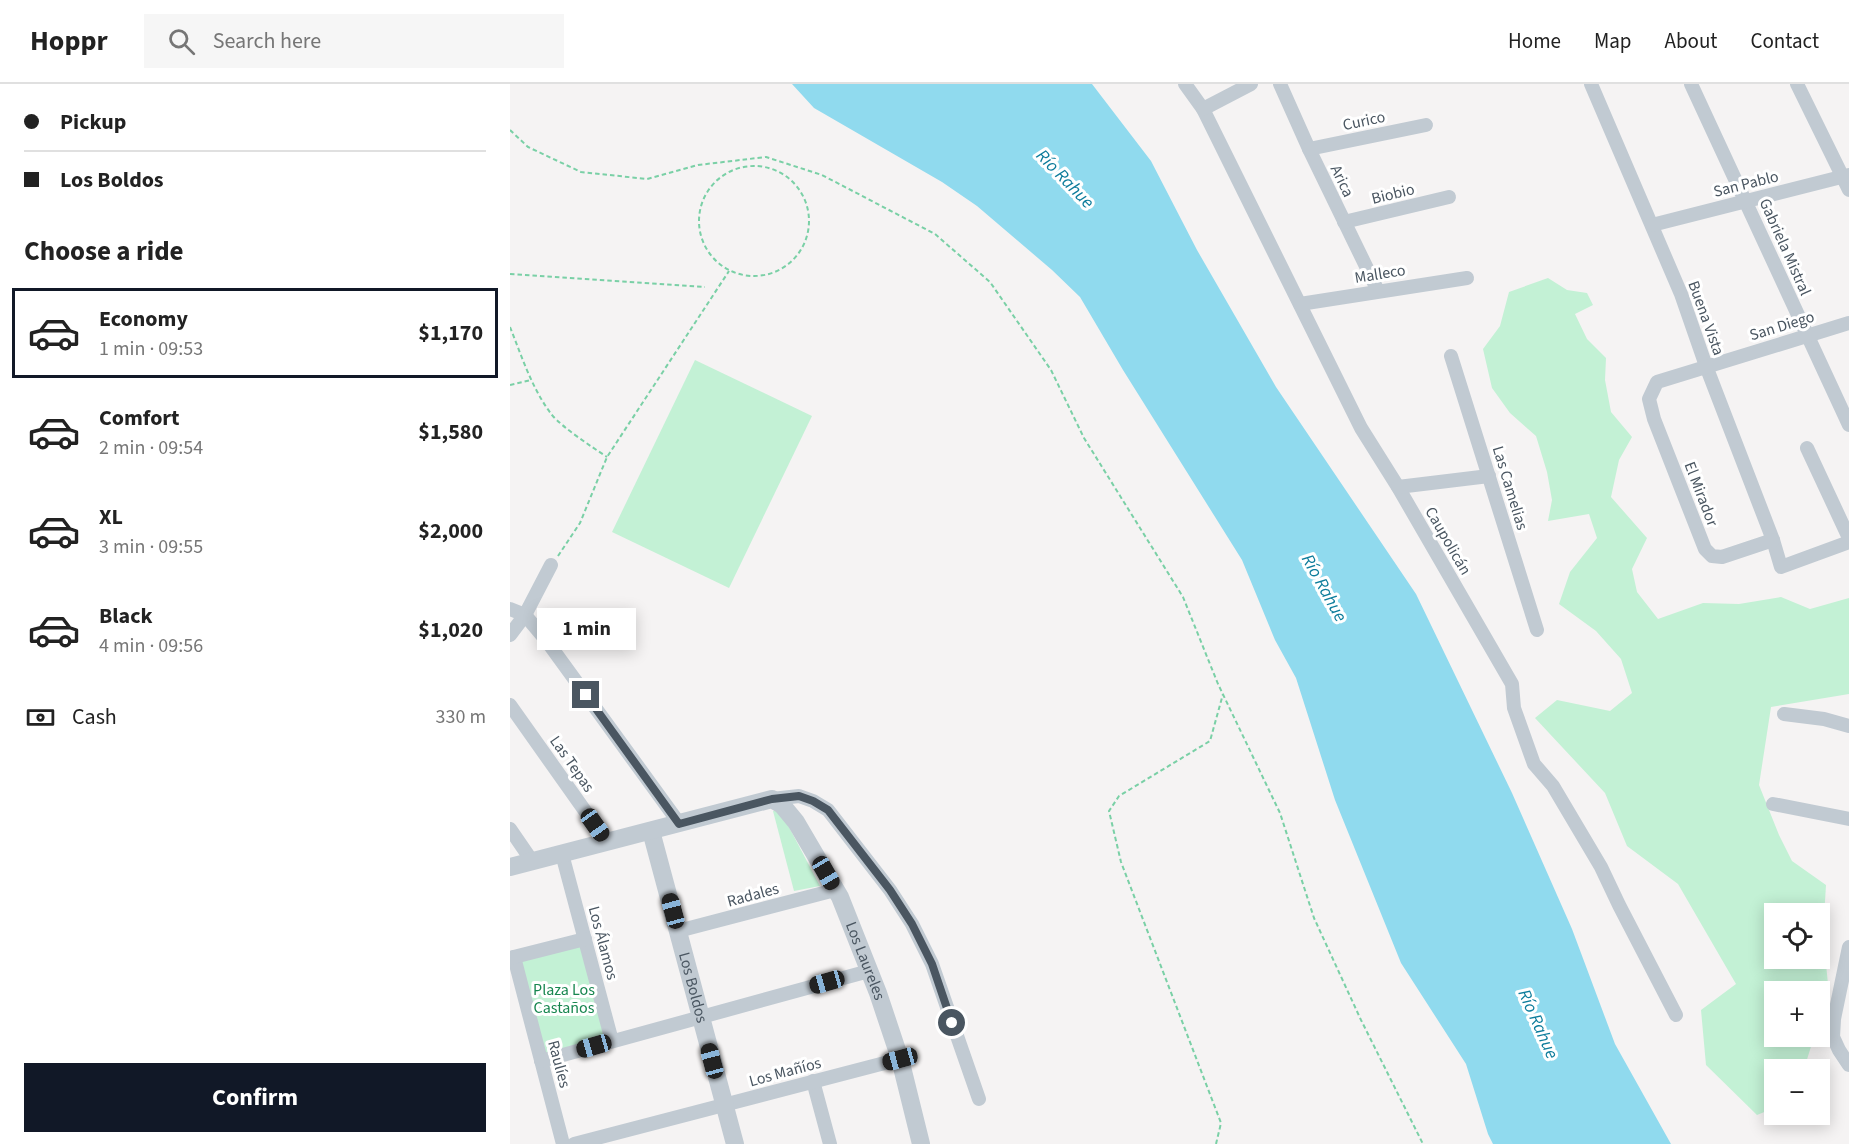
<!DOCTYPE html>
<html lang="en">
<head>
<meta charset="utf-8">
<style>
  body { margin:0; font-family:"Source Sans 3",sans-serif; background:#f6f6f6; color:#222; height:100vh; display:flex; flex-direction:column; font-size:22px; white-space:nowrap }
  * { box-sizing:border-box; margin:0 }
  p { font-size:20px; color:#767676 }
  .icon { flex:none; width:33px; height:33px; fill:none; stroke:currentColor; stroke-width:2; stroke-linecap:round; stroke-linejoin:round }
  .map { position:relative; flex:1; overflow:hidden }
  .side { display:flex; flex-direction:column; background:#fff; width:510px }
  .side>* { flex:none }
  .banner { display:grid; align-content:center; height:132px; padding:0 24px; background:#fff }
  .tools { position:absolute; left:1254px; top:819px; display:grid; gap:12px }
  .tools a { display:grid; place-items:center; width:66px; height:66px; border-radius:0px; background:#fff; box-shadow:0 3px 15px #0003; font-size:30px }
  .end { position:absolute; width:27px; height:27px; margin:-14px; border:8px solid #4a5661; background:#fff; box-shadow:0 0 0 3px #fff }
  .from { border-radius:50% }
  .bubble { position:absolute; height:42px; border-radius:0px; background:#fff; box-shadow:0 3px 15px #0003; font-size:20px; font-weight:700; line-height:42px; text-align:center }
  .car { position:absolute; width:18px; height:36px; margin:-18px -9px; border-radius:8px; box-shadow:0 0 4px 2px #0007; background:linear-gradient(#222 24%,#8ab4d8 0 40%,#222 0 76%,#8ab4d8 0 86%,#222 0) }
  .banner b { display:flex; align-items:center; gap:21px; height:57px; font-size:22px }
  .banner b+b { border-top:2px solid #e0e0e0 }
  .banner i { width:15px; height:15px; background:#222 }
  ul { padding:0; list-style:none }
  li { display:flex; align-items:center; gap:18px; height:90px; margin:0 12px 9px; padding:0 12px; border:3px solid transparent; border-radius:0px }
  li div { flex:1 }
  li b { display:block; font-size:22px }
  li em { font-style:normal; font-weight:700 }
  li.current { border-color:#111827 }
  li>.icon { width:54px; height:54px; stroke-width:1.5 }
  h2 { padding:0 24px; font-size:27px; line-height:72px }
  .pay { display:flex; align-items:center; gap:15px; height:66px; padding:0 24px; font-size:22px }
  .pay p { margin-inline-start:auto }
  .primary-button { display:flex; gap:12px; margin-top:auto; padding:12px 24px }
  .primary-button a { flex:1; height:69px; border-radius:0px; background:#111827; color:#fff; font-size:24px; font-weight:700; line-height:69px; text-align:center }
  header { display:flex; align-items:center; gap:36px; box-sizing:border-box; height:84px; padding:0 30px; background:#fff; border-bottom:2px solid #e0e0e0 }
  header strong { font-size:28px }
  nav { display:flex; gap:33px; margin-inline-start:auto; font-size:21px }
  .search { width:420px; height:54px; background:#f6f6f6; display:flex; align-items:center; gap:15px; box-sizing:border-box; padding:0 21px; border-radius:0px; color:#767676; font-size:22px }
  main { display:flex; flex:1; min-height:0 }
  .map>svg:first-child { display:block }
</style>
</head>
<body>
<header>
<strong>Hoppr</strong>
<div class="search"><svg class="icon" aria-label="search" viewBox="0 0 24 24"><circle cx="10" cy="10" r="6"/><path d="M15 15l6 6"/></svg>Search here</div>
<nav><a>Home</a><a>Map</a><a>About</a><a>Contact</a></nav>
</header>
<main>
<section class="side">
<div class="banner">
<b><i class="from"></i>Pickup</b>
<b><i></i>Los Boldos</b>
</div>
<h2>Choose a ride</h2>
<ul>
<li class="current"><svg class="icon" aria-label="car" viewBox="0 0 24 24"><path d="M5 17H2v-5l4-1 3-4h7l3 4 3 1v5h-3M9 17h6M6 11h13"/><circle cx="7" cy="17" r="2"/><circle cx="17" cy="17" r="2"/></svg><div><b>Economy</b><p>1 min · 09:53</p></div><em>$1,170</em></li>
<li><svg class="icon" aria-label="car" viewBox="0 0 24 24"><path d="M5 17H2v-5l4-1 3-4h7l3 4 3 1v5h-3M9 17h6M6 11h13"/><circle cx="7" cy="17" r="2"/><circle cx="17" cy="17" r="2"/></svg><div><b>Comfort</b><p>2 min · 09:54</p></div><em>$1,580</em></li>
<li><svg class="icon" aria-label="car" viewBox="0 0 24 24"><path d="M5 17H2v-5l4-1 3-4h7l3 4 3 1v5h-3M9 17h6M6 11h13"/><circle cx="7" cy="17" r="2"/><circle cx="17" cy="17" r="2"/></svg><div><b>XL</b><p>3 min · 09:55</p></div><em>$2,000</em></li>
<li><svg class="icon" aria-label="car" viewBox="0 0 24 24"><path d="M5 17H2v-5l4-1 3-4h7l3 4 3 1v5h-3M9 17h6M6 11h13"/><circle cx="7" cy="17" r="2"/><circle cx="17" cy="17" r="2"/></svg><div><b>Black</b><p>4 min · 09:56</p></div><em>$1,020</em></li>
</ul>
<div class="pay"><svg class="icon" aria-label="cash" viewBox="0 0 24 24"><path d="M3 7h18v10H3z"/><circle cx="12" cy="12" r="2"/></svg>Cash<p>330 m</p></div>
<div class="primary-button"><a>Confirm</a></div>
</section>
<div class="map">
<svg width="1339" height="1060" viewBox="0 0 1339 1060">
  <rect width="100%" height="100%" fill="#f5f3f3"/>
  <!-- green -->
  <g fill="#c3f1d5" fill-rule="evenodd">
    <path d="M1038,194L1057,206L1077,209L1083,221L1065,230L1077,255L1096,274L1095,296L1101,328L1122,353L1109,376L1101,413L1137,454L1122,485L1127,508L1148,535L1193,519L1229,520L1271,513L1300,525L1339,514V610L1261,623L1249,701L1269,751L1282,777L1316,801L1313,850L1319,910L1310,935V908H1264V952L1304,953L1294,985L1264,986V1024L1247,1031L1196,981L1191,926L1226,900L1168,800L1117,762L1095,709L1025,634L1047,616L1100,627L1122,609L1111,575L1086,547L1049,520L1060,488L1087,454L1079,430L1038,437L1042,416L1037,388L1026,352L1000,329L982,304L973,265L990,242L999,208ZM1264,830H1310V874H1264Z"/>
    <path d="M185,276L302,332L219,504L102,448Z"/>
    <path d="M270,726L310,802L284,807L263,727Z"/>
    <path d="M72,860L97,956L36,972L11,875Z"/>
  </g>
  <!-- water -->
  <path fill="#90daee" d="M282,0H582L641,77L687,166L766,303L906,510L1002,709L1062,845L1105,960L1161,1060H983L978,1050L956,980L891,879L825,716L786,594L765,556L732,476L613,286L570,213L542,186L467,122L432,98L304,24Z"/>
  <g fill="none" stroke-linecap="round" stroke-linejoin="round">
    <!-- path -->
    <g stroke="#7ad0a6" stroke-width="2" stroke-dasharray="4.5 3" stroke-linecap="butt">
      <path d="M0,46L18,63L71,88L137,95L188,81L256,73L312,91L425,150L480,198L541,286L574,354L673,513L708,600L770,729L804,834L851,936L913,1060"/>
      <circle cx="244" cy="137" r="55"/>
      <path d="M0,190L195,203"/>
      <path d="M0,243C12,273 22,305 42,331C53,344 82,363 97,373"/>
      <path d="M0,301L21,296"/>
      <path d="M48,472L70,439L97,373L219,187"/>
      <path d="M706,1060L711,1039L611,778L599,727L609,712L700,657L713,610"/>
    </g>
    <!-- minor -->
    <g stroke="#c1cad2" stroke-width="14">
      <path d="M675,0L693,25L851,344L888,403L1002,600L1004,624L1024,680L1043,702L1091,783L1109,821L1166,931"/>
      <path d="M770,0L799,65L868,207"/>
      <path d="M1081,0L1171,210L1196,282L1263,456L1271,483L1339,458"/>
      <path d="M1181,0L1339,341"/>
      <path d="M1287,0L1339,106"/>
      <path d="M693,25L741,0"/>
      <path d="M799,65L916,41"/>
      <path d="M834,138L939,113"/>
      <path d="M1142,141L1339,91"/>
      <path d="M790,220L957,194"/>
      <path d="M941,272L1027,546"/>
      <path d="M1297,364L1339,454"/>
      <path d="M888,403L979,392"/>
      <path d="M1263,456L1212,473L1202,472L1195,465L1144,335L1139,315L1147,298L1339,239"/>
      <path d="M0,525L15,531L36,556L169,739"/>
      <path d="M0,551L15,531L41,481"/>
      <path d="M0,621L97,758"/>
      <path d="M1274,630L1314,635L1339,642"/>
      <path d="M262,715L289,712L303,717L318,726L380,806L402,840L422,880L469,1015"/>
      <path d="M1263,720L1339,735"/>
      <path d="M0,745L22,777"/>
      <path d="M52,770L102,957"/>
      <path d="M168,847L325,806"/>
      <path d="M1339,863L1324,935L1323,953L1329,966L1339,981"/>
      <path d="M4,873L53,1060"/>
      <path d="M0,874L75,855"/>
      <path d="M31,977L359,887"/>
      <path d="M303,997L320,1060"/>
      <path d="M64,1060L390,975"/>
    </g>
    <!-- tertiary -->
    <g stroke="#c1cad2" stroke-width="18">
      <path id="s1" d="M141,747L225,1060"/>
      <path id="s2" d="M0,783L262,715L272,721L286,738L330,813L368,909L390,975L411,1060"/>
    </g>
  </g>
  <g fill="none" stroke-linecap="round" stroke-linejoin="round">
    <!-- route -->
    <path stroke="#4a5661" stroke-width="8" d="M76,611L169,740L262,715L289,712L303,717L318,726L380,806L402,840L422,880L442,939"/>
  </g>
  <g text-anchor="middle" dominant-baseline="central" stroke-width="6" stroke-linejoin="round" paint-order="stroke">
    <!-- street labels -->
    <g font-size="16" fill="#4a5661" stroke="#fff">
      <text transform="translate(854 37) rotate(-12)">Curico</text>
      <text transform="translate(832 97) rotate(64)">Arica</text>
      <text transform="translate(1236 100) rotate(-14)">San Pablo</text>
      <text transform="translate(883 110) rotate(-14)">Biobio</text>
      <text transform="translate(1275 163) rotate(66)">Gabriela Mistral</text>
      <text transform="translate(870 190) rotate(-9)">Malleco</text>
      <text transform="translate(1196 234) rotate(70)">Buena Vista</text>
      <text transform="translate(1272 242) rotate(-17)">San Diego</text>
      <text transform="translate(1000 404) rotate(73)">Las Camelias</text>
      <text transform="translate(1191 410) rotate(69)">El Mirador</text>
      <text transform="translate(938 457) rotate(60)">Caupolicán</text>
      <text transform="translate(62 680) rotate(55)">Las Tepas</text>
      <text transform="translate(243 811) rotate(-15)">Radales</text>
      <text transform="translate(93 859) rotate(75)">Los Álamos</text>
      <text stroke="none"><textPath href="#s2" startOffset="460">Los Laureles</textPath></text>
      <text stroke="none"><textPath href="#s1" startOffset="162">Los Boldos</textPath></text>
      <text transform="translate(49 980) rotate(75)">Raulíes</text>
      <text transform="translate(275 988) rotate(-15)">Los Mañíos</text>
    </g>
    <!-- park labels -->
    <g font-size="16" fill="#17864f" stroke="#fff">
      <text x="54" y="906">Plaza Los<tspan x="54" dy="18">Castaños</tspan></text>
    </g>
    <!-- water labels -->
    <g font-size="18" font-style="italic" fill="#0c7c9b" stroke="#fff">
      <text transform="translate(555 95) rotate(46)">Río Rahue</text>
      <text transform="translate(814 504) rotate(61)">Río Rahue</text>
      <text transform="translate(1028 940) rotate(66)">Río Rahue</text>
    </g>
  </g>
</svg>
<div class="tools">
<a><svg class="icon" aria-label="locate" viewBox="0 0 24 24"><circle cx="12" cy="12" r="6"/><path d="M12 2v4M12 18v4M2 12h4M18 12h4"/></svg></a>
<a>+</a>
<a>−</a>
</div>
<i class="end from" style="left:442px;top:939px"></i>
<i class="end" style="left:76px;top:611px"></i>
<div class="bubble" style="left:27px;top:524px;width:99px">1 min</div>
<i class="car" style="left:85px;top:741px;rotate:145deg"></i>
<i class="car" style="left:316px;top:789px;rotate:150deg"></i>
<i class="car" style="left:163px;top:827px;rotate:345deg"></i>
<i class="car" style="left:317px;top:898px;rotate:254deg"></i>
<i class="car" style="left:84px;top:962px;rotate:254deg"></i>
<i class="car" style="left:390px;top:975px;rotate:255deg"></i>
<i class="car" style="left:202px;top:977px;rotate:345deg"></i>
</div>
</main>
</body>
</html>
